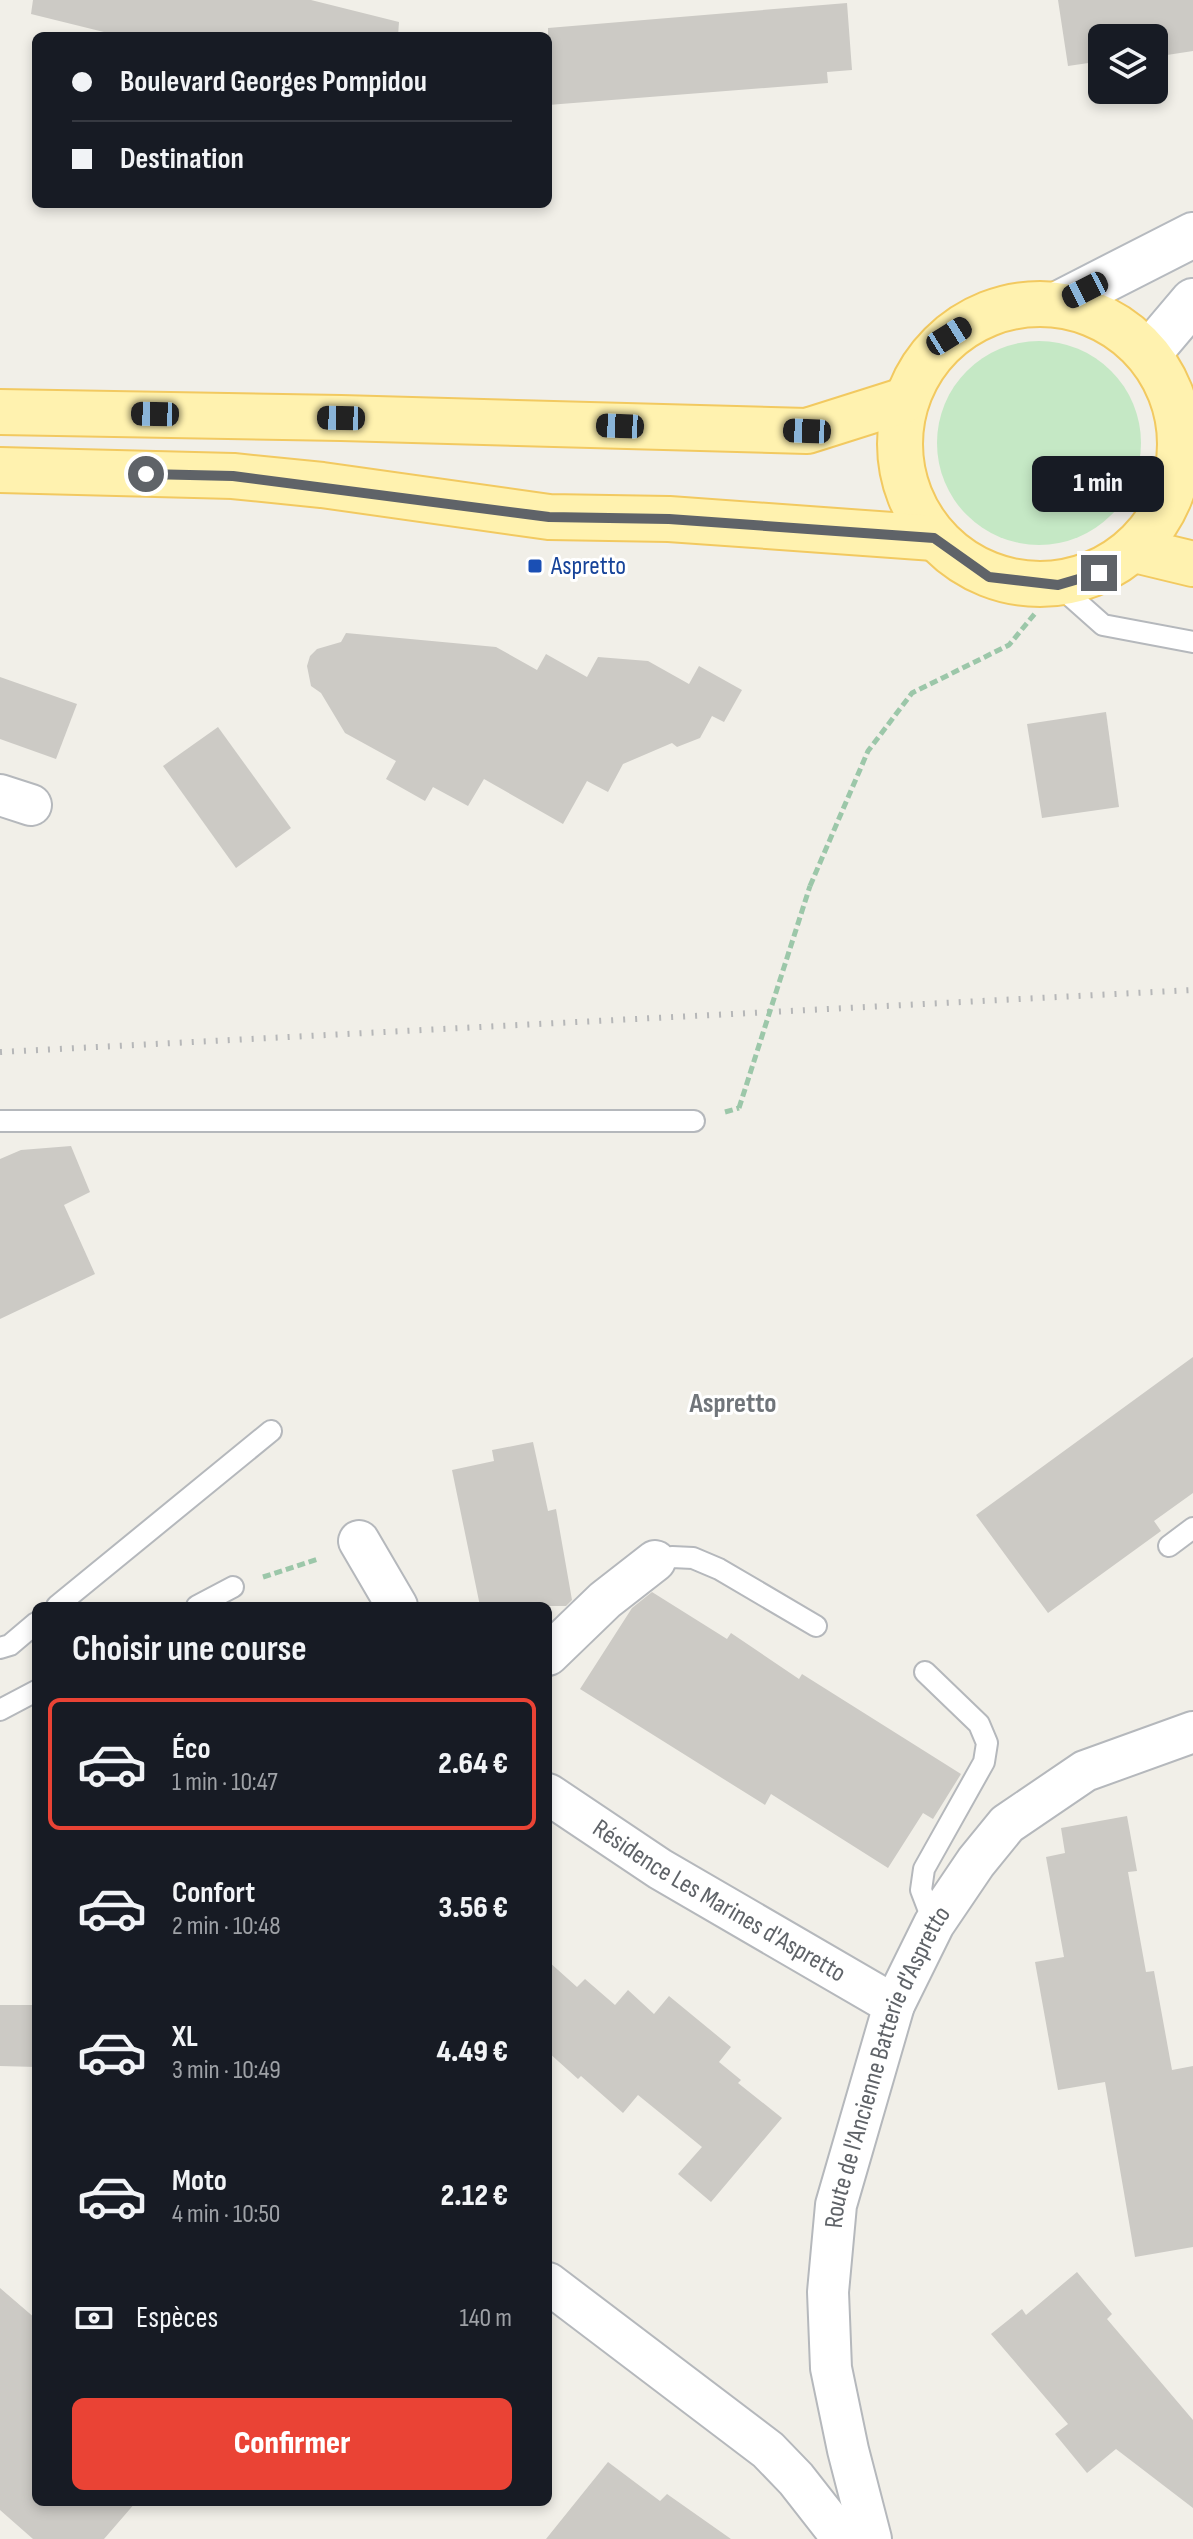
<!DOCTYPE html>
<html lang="fr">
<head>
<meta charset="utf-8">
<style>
  body { margin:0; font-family:"Sofia Sans Condensed",sans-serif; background:#242831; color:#f1f3f6; height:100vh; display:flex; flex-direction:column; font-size:30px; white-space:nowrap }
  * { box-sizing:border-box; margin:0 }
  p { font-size:26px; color:#9ea1a6 }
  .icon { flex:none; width:44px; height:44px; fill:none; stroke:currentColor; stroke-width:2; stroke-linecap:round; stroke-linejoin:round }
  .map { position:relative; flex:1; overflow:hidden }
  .panel { position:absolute; left:32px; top:1602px; width:520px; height:904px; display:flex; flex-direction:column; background:#171b24; border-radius:12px; box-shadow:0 4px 12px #0003 }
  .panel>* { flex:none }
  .banner { position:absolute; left:32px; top:32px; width:520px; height:176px; border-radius:12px; box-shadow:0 4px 12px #0003; display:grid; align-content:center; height:176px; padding:0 40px; background:#171b24 }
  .buttons { position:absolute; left:1088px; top:24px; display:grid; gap:16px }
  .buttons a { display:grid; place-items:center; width:80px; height:80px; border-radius:12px; background:#171b24; box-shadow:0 4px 12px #0003; font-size:40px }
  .end { position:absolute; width:36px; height:36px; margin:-18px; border:10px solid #5f6368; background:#fff; box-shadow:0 0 0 4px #fff }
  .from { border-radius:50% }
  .bubble { position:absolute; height:56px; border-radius:12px; background:#171b24; box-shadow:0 4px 12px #0003; font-size:26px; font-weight:800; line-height:56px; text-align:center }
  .car { position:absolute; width:24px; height:48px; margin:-24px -12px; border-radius:10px; box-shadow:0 0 6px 2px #0007; background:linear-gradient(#222 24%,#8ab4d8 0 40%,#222 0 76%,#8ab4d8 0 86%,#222 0) }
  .banner b { display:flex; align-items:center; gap:28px; height:76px; font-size:30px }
  .banner b+b { border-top:2px solid #363941 }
  .banner i { width:20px; height:20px; background:#f1f3f6 }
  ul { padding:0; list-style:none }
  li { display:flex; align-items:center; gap:24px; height:132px; margin:0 16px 12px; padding:0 24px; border:4px solid transparent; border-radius:12px }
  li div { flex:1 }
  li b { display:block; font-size:30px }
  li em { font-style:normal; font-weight:800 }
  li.on { border-color:#ea4335 }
  li>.icon { width:72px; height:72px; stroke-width:1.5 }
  h2 { padding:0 40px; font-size:36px; line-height:96px }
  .pay { display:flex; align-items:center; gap:20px; height:88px; padding:0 40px; font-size:30px }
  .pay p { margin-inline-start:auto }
  .primary-button { display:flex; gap:16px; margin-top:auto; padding:16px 40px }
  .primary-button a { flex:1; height:92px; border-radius:12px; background:#ea4335; color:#fff; font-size:32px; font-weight:800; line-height:92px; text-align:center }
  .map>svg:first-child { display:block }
</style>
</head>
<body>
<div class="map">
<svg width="1193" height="2539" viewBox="0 0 1193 2539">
  <rect width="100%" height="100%" fill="#f1efe8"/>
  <!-- green -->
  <circle fill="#c5e8c5" cx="1039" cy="443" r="102"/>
  <!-- building -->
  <g fill="#cccac5">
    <path d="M33,0H311L399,22L398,36H120L31,14Z"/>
    <path d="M1058,0H1193V51L1154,57V38H1102V61L1068,66Z"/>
    <path d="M847,3L852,70L827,72L828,83L548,105V28Z"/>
    <path d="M346,633L496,647L537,670L546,654L587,677L598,657L648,661L689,684L699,666L742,690L724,722L712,716L700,738L677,747L672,743L623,764L608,792L587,781L563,824L484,779L468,806L433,787L425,801L386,779L396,761L345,733L321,693L311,686L307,666L310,656L317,649L341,642Z"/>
    <path d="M0,677L77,704L56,759L0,739Z"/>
    <path d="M1106,712L1119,807L1042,818L1027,724Z"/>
    <path d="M218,727L291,828L236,868L163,766Z"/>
    <path d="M71,1146L90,1192L64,1205L95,1274L0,1319V1159L21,1150Z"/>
    <path d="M1193,1357V1493L1154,1521L1161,1531L1048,1613L976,1515Z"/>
    <path d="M533,1442L548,1511L556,1509L572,1600L566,1606H480L452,1470L494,1461L492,1450Z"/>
    <path d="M652,1592L727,1639L731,1633L799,1679L802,1674L961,1774L933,1819L923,1813L888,1868L771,1794L765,1805L580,1689L632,1608Z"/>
    <path d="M1127,1816L1137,1871L1128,1872L1146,1972L1154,1971L1172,2070L1193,2066V2247L1135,2257L1105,2082L1058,2090L1035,1962L1064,1957L1046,1857L1065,1853L1061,1828Z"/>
    <path d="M548,1961L577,1987L585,1979L615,2005L628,1990L654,2014L669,1996L731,2047L719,2062L741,2080L738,2083L782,2118L711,2202L678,2174L702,2147L638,2095L623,2113L581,2076L578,2079L548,2052Z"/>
    <path d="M0,2005H36V2067L0,2066Z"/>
    <path d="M1077,2272L1112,2314L1107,2319L1193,2420V2508L1116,2449L1087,2473L1055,2434L1068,2424L991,2334L1022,2309L1026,2315Z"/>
    <path d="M0,2288L36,2319V2502H136L104,2539H33L0,2510Z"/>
    <path d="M608,2462L660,2501L667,2494L731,2539H546Z"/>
  </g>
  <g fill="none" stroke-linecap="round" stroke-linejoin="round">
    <defs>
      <g id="service">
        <path d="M1058,585L1103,625L1193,642"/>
        <path d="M0,1121H694"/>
        <path d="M1169,1546L1193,1528"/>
        <path d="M655,1561L672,1557L693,1558L719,1569L816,1626"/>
        <path d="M57,1606L271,1431"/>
        <path d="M197,1606L233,1587"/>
        <path d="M0,1648L10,1645L36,1623"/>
        <path d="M925,1672L979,1724L987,1743L984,1762L924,1869L921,1890L934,1924"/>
        <path d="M0,1710L36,1691"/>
      </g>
      <g id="minor">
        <path d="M0,795L31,805"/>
        <path d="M359,1541L397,1606"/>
        <path d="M548,1655L605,1600L655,1561"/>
        <path id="s1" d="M548,1794L660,1869L894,2005"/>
        <path d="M548,2283L768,2450L796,2479L843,2539"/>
        <path id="s2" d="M871,2539L848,2450L831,2368L828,2292L836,2205L894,2005L934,1924L976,1862L1007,1824L1085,1771L1193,1732"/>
      </g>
      <g id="secondary">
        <path d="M1058,304L1193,235"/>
        <path d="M1149,353L1193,301"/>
      </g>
      <g id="primary">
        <circle cx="1040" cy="444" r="140"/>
        <path d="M0,412L341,418L807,431L905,400"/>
        <path d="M0,470L233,476L322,485L549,517L669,519L934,538"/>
        <path d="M1135,550L1193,564"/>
      </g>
    </defs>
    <!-- service casing -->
    <use href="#service" stroke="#b5b8bc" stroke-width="24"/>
    <!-- minor casing -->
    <use href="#minor" stroke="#b5b8bc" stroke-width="44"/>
    <!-- secondary casing -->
    <use href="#secondary" stroke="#b6babf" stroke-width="48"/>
    <!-- primary casing -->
    <use href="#primary" stroke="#f2c960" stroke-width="48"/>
    <!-- path -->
    <g stroke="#9cc7a9" stroke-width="5" stroke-dasharray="8 4" stroke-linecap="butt">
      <path d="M810,886L868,751L912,693L1009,645L1037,611"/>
      <path d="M725,1112L739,1108"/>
      <path d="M263,1577L318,1559"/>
    </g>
    <!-- service -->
    <use href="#service" stroke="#fff" stroke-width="20"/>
    <!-- minor -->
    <use href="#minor" stroke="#fff" stroke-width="40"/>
    <!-- secondary -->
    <use href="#secondary" stroke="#fff" stroke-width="44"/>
    <!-- primary -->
    <use href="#primary" stroke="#fff2af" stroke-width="44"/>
    <!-- rail -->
    <path stroke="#b6b7b8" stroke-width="6" stroke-dasharray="2 10" stroke-linecap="butt" d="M0,1052L1193,990"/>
    <!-- path-bridge -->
    <path stroke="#9cc7a9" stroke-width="5" stroke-dasharray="8 4" stroke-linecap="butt" d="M739,1108L810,886"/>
  </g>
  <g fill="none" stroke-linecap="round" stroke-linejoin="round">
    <!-- route -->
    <path stroke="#5f6368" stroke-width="10" d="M146,474L233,476L549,517L669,519L934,538L989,577L1058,585L1099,573"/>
  </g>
  <!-- markers -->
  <rect fill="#1a4fb4" stroke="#fff" stroke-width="3" x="527" y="558" width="16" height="16" rx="4"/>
  <g text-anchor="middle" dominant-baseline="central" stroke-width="6" stroke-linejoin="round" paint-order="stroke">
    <!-- transit labels -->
    <g font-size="26" fill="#164399" stroke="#fff" text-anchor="start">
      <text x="551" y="566">Aspretto</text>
    </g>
    <!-- street labels -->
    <g font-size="26" fill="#5f6368" stroke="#fff">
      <text stroke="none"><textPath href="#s1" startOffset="202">Résidence Les Marines d'Aspretto</textPath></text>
      <text stroke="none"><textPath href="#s2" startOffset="486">Route de l'Ancienne Batterie d'Aspretto</textPath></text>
    </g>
    <!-- neighbourhood labels -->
    <g font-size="28" font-weight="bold" fill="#70757a" stroke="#fff">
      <text x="733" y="1403">Aspretto</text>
    </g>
  </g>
</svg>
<div class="buttons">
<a><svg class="icon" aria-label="layers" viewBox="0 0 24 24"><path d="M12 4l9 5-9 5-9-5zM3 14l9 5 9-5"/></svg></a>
</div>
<i class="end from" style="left:146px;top:474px"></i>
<i class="end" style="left:1099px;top:573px"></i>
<div class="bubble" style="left:1032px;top:456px;width:132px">1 min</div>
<i class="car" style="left:1085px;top:290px;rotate:243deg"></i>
<i class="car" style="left:949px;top:336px;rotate:58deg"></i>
<i class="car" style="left:155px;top:414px;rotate:271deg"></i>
<i class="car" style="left:341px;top:418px;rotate:271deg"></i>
<i class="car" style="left:620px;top:426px;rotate:272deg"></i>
<i class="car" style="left:807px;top:431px;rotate:272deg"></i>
<div class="banner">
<b><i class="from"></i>Boulevard Georges Pompidou</b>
<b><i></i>Destination</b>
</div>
<section class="panel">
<h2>Choisir une course</h2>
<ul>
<li class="on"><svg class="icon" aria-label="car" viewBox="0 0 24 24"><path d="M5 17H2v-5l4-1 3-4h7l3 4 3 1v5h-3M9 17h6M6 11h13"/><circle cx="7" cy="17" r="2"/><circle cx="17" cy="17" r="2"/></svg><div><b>Éco</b><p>1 min · 10:47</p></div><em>2.64 €</em></li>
<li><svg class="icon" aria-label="car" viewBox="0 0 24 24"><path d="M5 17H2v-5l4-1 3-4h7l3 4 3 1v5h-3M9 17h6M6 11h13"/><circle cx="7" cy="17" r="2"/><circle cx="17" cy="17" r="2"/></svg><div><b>Confort</b><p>2 min · 10:48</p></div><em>3.56 €</em></li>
<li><svg class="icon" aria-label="car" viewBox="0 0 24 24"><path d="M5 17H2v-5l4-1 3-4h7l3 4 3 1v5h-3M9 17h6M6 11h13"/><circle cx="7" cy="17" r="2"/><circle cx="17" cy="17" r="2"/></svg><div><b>XL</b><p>3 min · 10:49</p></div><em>4.49 €</em></li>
<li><svg class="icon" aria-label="car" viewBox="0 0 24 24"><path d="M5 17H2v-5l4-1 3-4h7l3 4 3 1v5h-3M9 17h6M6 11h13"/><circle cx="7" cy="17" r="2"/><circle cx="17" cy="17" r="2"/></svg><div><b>Moto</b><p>4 min · 10:50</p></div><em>2.12 €</em></li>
</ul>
<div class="pay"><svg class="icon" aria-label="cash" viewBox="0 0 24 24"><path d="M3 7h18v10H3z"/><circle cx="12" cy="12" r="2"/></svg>Espèces<p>140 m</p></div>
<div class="primary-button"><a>Confirmer</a></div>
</section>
</div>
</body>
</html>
